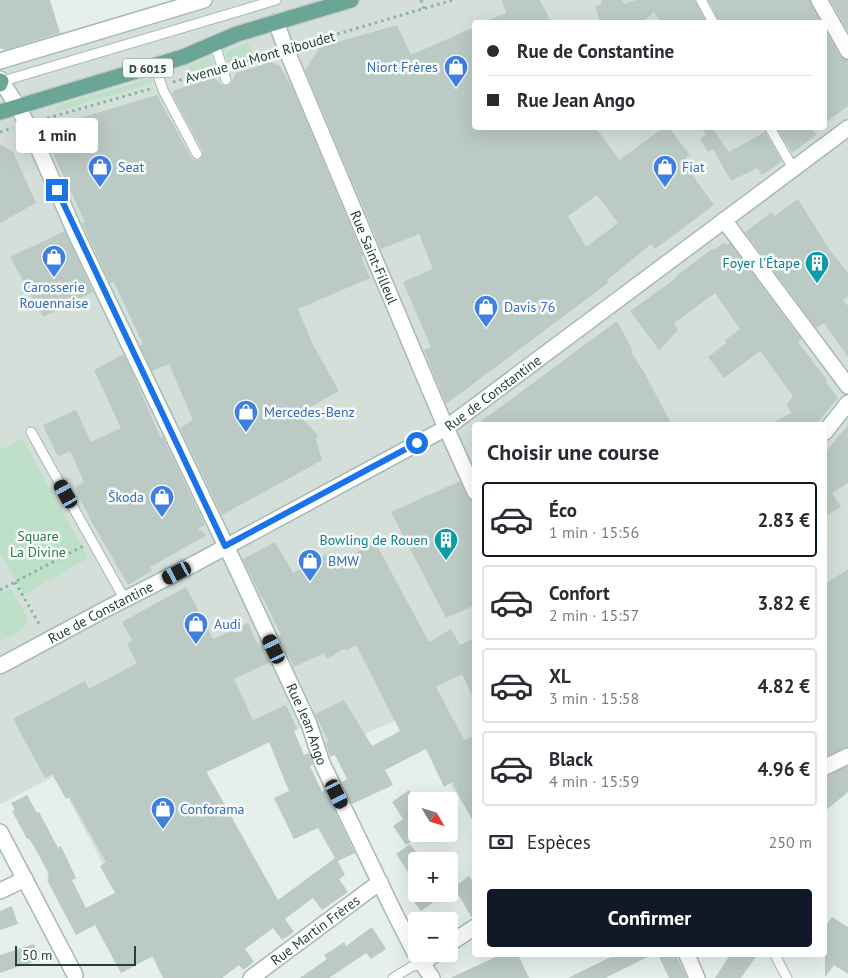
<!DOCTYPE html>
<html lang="fr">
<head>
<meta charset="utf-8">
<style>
  body { margin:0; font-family:"PT Sans",sans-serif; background:#f7f7f7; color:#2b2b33; height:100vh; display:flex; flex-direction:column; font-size:19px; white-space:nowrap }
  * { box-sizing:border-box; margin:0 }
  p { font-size:16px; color:#7c7c81 }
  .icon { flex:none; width:28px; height:28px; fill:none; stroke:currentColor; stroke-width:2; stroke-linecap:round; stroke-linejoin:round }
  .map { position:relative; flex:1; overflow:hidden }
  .drawer { position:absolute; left:472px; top:422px; width:355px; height:535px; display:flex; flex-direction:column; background:#fff; border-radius:5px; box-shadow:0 5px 20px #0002 }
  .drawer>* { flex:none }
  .top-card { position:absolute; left:472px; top:20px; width:355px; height:110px; border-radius:5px; box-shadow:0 5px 20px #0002; display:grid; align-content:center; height:110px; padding:0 15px; background:#fff }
  .needle { width:32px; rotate:128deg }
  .buttons { position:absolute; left:408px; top:792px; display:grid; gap:10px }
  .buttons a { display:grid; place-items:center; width:50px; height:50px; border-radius:5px; background:#fff; box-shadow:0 5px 20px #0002; font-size:25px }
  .scale { position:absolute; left:15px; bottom:12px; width:121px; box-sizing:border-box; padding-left:5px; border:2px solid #24423a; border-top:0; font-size:14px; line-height:18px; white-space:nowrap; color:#24423a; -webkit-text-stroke:4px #f7fbf9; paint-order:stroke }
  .end { position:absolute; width:22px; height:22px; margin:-11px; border:6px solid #1a73e8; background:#fff; box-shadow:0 0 0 2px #fff }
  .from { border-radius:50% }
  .bubble { position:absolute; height:35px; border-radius:5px; background:#fff; box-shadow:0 5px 20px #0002; font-size:16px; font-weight:700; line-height:35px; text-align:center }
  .car { position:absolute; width:15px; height:30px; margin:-15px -8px; border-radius:6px; box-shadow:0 0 4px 1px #0007; background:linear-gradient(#222 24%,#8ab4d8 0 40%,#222 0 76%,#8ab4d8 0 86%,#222 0) }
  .top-card b { display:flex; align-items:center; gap:18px; height:48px; font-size:19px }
  .top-card b+b { border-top:1px solid #e1e1e2 }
  .top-card i { width:12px; height:12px; background:#2b2b33 }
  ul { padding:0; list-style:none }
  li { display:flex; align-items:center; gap:15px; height:75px; margin:0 10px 8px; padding:0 5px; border:2px solid #e1e1e2; border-radius:5px }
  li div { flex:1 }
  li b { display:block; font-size:19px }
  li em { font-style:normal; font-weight:700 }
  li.current { border-color:#111827 }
  li>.icon { width:45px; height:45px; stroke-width:1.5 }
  h2 { padding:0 15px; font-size:22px; line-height:60px }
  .pay { display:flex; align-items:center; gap:12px; height:55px; padding:0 15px; font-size:19px }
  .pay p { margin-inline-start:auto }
  .primary-button { display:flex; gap:10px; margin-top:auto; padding:10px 15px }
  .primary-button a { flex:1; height:58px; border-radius:5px; background:#111827; color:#fff; font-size:20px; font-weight:700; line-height:58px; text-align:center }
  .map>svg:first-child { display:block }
</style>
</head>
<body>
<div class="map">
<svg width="848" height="978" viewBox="0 0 848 978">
  <rect width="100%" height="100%" fill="#e6efeb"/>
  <!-- built -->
  <path fill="#d4dfda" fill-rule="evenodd" d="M204,0H848V662L825,678V425H475V823L406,716L320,753L309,724L207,772L267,880L163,978L56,775L1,804L0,802V61ZM475,22H825V128H475Z"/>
  <!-- green -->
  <g fill="#bfe0c8">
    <path d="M247,43L250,46L253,55L228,62L225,52Z"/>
    <path d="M211,57L213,67L191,73L189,66Z"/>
    <path d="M152,78L153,83L57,111L56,106Z"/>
    <path d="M22,438L88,558L24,595L0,552V450Z"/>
    <path d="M11,588L28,619L21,630L0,642V594Z"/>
  </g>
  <!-- building -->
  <g fill="#bbcac4" fill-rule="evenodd">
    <path d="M0,0H50L60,33L5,50L0,48Z"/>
    <path d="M502,0H540L551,22H484L506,13Z"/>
    <path d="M601,0H622L624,4L636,0H695L706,22H660L654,12L643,22H600L595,6L602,4Z"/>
    <path d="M708,0H810L821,22H719Z"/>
    <path d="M830,0H848V32Z"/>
    <path d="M397,25L411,55L475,27V128H596L619,160L663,128H669L690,155L686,157L688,169L714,205L655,249L651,244L612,276L607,281L608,283L446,404L424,350L431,347L403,282L433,269L419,234L381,249L305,70L320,47ZM597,195L618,223L586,247L568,216Z"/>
    <path d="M825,30L840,56L848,60V106L825,123Z"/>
    <path d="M272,62L280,66L293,89L363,256L361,257L370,278L298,309L313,345L339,391L298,414L318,435L316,439L322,460L222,515L180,428L193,420L169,364L152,371L140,346L143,344L114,282L110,283L85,230L82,223L85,222L47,141L53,126L157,95L191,157L194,160H199L202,157L203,151L172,94L175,90L214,78L222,85L228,86L231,84L236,73Z"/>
    <path d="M708,128H712L729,152L765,132L782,161L762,175L757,168L731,181L713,149L708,152L700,139L706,135L703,130Z"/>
    <path d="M777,128H811L816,135L792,153Z"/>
    <path d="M0,144L13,152L36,203L0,223Z"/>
    <path d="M798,199L829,249L848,273V296L843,300L848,306V357L824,323L816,328L745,232L772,212L774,216Z"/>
    <path d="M65,231L93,292L43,317L10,257Z"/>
    <path d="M725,242L727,245L730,243L801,339L798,342L827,380L826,382L838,398L816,425H768L791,413L787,405L793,396L760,351L724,378L708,357L726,343L725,340L740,329L715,293L674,323L678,330L659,350L630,311L676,278L675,277L713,248L714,250Z"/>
    <path d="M617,321L633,351L631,352L645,374L672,425H476Z"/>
    <path d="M124,354L161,438L163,437L205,525L198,529L207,535L150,567L152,571L128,585L90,519L75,487L84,482L70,451L58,457L43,425L76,410L91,442L121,428L94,370Z"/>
    <path d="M848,425V483L832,493L841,507L825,516V453Z"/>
    <path d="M460,481L467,496L470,500L475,501V605L446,618L391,512Z"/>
    <path d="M275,542L293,573L330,552L336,564L375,542L429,642L451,629L460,645L475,638V702L462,674L436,687L464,740L475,735V825L452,782L444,787L426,749L385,770L393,785L352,804L342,782L347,779L335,755L330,757L326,744L329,742L315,714L344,700L372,746L400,731L356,645L347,650L344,649L327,659L324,653L294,667L279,637L281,635L263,598H262L243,559Z"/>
    <path d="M848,569V747L825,757V584Z"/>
    <path d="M186,587L213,639L248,623L259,647L262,645L270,662L234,679L253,720L286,705L297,729L294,731L304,755L309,753L313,765L310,766L322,792L325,790L355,853L338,861L345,875L339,879L348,892L322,910L313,898L285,919L294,932L282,940L273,928L245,949L254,962L243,970L239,965L222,978H163L153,956L121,973L95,925L76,935L47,880L49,878L47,875L49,874L32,843L28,838L27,839L12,811L15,810L11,803L27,795L37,813L39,812L58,848L61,846L76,878L72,880L86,908L115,893L100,866L106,862L69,797L66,799L52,774L45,778L13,719L85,681L89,689L137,663L127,644L132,640L122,622ZM269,742L289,791L274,798L294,839L318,828L335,858L278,900L206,772Z"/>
    <path d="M848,766V792L825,811V776Z"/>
    <path d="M409,790L416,801V838L406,845L393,826L403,819L392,802Z"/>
    <path d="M410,844L422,861H416V884L396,854Z"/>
    <path d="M469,876L475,885V918H472L454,887Z"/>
    <path d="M408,894H445L421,911Z"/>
    <path d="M12,906L18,924L0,930V911Z"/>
    <path d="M832,917L848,927V974L834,965L825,977V927Z"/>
    <path d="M372,927L386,949L371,959L366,953L329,978H300L327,959L324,955L334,949L344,942L346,946Z"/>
    <path d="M34,944L39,960L0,973V955Z"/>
    <path d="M500,955H518L529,978H450Z"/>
    <path d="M615,955H652L605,978H568Z"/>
    <path d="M658,955H676L687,978H669Z"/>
    <path d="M730,955H757L741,978H715Z"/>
  </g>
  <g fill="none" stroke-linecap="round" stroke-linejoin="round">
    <defs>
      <g id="lane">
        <path d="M701,0L713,22"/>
        <path d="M215,44L226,80"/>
        <path d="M155,66L163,90L197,154"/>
        <path d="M0,82L276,0"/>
        <path d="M770,128L793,168"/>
        <path d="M31,432L125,600"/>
        <path d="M775,955L787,978"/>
        <path d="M393,978L411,967L422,963"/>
      </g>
      <g id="street">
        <path d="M819,0L848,51"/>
        <path id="s1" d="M276,22L286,49L443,421L475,492"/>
        <path d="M724,220L848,386"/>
        <path d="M825,432L848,403"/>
        <path d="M825,767L848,756"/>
        <path d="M0,832L75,975"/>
        <path d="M0,891L25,879"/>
        <path d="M449,944L475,927"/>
        <path d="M687,955L697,978"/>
        <path d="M422,963L435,954"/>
        <path id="s2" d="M251,978L380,882"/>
      </g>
      <g id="secondary">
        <path d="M0,61L204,0"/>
        <path id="s3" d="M0,79L18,107L33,136L76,234L238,571L309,724L322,763L395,914L414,951L432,978"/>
        <path id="s4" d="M0,666L104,610L194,564L446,428L848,128"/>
      </g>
      <g id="primary">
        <path d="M0,84L1,81"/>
        <path d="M0,112L183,57L237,34L351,0"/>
      </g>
    </defs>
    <!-- lane casing -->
    <use href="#lane" stroke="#a8b8b2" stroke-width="11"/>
    <!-- street casing -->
    <use href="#street" stroke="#a8b8b2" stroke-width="18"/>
    <!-- secondary casing -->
    <use href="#secondary" stroke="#a4bbb3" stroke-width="18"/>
    <!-- primary casing -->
    <use href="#primary" stroke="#c2cac8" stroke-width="18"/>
    <!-- path -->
    <g stroke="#86b3a5" stroke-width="3" stroke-dasharray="2.5 4" stroke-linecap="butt">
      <path d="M421,0L424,9"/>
      <path d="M300,45L453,0"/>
      <path d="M233,65L273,53"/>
      <path d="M173,82L213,71"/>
      <path d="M41,120L150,89"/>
      <path d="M0,132L13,128"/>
      <path d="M15,582L41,627"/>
      <path d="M0,590L83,546"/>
    </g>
    <!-- lane -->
    <use href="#lane" stroke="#fff" stroke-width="9"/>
    <!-- street -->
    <use href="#street" stroke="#fff" stroke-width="15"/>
    <!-- secondary -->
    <use href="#secondary" stroke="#fff" stroke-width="15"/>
    <!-- primary -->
    <use href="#primary" stroke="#6aa596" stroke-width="15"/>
  </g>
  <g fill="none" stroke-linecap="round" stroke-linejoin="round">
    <!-- route -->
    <path stroke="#1a73e8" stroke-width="6" d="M57,190L225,546L417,443"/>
  </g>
  <!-- icons -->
  <defs>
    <symbol id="shop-pin" viewBox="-11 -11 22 30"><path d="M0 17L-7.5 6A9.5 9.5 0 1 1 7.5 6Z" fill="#3f7fe0" stroke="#f7fbf9"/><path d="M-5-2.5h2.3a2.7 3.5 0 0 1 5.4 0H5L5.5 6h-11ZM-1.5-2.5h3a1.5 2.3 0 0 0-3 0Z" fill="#fff"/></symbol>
    <symbol id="building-pin" viewBox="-11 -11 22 30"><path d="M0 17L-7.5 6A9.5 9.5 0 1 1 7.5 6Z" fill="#0f9aa8" stroke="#f7fbf9"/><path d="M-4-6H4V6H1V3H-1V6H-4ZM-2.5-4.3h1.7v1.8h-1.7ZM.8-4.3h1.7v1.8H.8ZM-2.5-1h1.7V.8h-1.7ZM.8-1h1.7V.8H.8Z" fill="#fff"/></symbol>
  </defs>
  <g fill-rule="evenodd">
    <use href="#shop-pin" x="442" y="53" width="28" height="38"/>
    <use href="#shop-pin" x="86" y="153" width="28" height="38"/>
    <use href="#shop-pin" x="651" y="153" width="28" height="38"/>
    <use href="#shop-pin" x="40" y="243" width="28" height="38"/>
    <use href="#building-pin" x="803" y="249" width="28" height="38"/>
    <use href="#shop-pin" x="472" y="293" width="28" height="38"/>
    <use href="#shop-pin" x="232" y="398" width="28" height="38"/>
    <use href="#shop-pin" x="148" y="483" width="28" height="38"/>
    <use href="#building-pin" x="432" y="526" width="28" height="38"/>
    <use href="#shop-pin" x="296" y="547" width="28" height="38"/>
    <use href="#shop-pin" x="182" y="610" width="28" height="38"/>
    <use href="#shop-pin" x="149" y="795" width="28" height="38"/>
  </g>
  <g text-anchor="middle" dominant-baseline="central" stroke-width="5" stroke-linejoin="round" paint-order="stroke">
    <!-- shield labels -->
    <rect fill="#f7fbf9" stroke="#637a73" stroke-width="1" x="123" y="58.5" width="50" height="19" rx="4"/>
    <g font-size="12" font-weight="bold" fill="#24423a">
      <text x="148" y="68">D 6015</text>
    </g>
    <!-- street labels -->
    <g font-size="14" fill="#24423a" stroke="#f7fbf9">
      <text transform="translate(260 57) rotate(-16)">Avenue du Mont Riboudet</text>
      <text stroke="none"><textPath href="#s1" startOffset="255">Rue Saint-Filleul</textPath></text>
      <text stroke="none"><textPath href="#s4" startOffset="564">Rue de Constantine</textPath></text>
      <text stroke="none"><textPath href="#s4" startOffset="114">Rue de Constantine</textPath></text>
      <text stroke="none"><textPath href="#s3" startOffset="715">Rue Jean Ango</textPath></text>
      <text stroke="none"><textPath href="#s2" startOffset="80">Rue Martin Frères</textPath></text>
    </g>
    <!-- shop labels -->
    <g font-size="14" fill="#366cbe" stroke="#f7fbf9" text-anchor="start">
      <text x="438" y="67" text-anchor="end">Niort Frères</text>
      <text x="118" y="167">Seat</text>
      <text x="682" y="167">Fiat</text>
      <text x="54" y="287" text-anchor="middle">Carosserie<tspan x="54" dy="16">Rouennaise</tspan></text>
      <text x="504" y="307">Davis 76</text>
      <text x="264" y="412">Mercedes-Benz</text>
      <text x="144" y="497" text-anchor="end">Škoda</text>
      <text x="328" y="561">BMW</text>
      <text x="214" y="624">Audi</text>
      <text x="180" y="809">Conforama</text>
    </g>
    <!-- culture labels -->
    <g font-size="14" fill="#0d838f" stroke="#f7fbf9" text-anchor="end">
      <text x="800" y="263">Foyer l'Étape</text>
      <text x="428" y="540">Bowling de Rouen</text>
    </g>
    <!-- park labels -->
    <g font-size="14" fill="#2d7a4b" stroke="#f7fbf9">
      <text x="38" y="536">Square<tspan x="38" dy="16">La Divine</tspan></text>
    </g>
  </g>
</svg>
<div class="buttons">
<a><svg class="needle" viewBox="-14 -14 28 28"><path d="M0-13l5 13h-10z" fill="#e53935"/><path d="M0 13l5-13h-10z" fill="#7c7c81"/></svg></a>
<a>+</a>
<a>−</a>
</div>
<div class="scale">50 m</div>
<i class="end from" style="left:417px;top:443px"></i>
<i class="end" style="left:57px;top:190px"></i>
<div class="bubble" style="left:16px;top:118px;width:82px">1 min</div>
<i class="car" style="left:66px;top:494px;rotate:331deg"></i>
<i class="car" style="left:177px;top:573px;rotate:243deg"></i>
<i class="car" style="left:274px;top:649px;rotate:335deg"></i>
<i class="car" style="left:337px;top:794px;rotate:154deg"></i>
<div class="top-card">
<b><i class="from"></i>Rue de Constantine</b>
<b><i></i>Rue Jean Ango</b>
</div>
<section class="drawer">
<h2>Choisir une course</h2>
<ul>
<li class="current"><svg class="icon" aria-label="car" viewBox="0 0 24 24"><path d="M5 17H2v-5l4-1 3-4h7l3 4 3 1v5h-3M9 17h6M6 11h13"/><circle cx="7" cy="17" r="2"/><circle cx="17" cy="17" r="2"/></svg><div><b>Éco</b><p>1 min · 15:56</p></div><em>2.83 €</em></li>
<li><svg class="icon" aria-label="car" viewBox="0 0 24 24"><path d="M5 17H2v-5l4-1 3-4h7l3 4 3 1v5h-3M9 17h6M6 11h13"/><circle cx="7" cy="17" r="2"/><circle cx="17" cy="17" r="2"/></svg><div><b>Confort</b><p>2 min · 15:57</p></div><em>3.82 €</em></li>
<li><svg class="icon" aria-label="car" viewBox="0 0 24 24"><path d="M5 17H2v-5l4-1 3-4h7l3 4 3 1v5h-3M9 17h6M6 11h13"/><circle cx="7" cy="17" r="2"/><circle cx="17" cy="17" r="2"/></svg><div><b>XL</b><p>3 min · 15:58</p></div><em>4.82 €</em></li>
<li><svg class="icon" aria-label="car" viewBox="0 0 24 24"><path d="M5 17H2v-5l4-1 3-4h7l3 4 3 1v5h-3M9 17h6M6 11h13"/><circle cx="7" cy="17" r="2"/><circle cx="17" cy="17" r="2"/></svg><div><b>Black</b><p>4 min · 15:59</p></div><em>4.96 €</em></li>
</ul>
<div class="pay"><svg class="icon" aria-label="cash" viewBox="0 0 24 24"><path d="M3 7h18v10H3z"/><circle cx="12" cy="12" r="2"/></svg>Espèces<p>250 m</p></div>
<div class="primary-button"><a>Confirmer</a></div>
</section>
</div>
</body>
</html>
